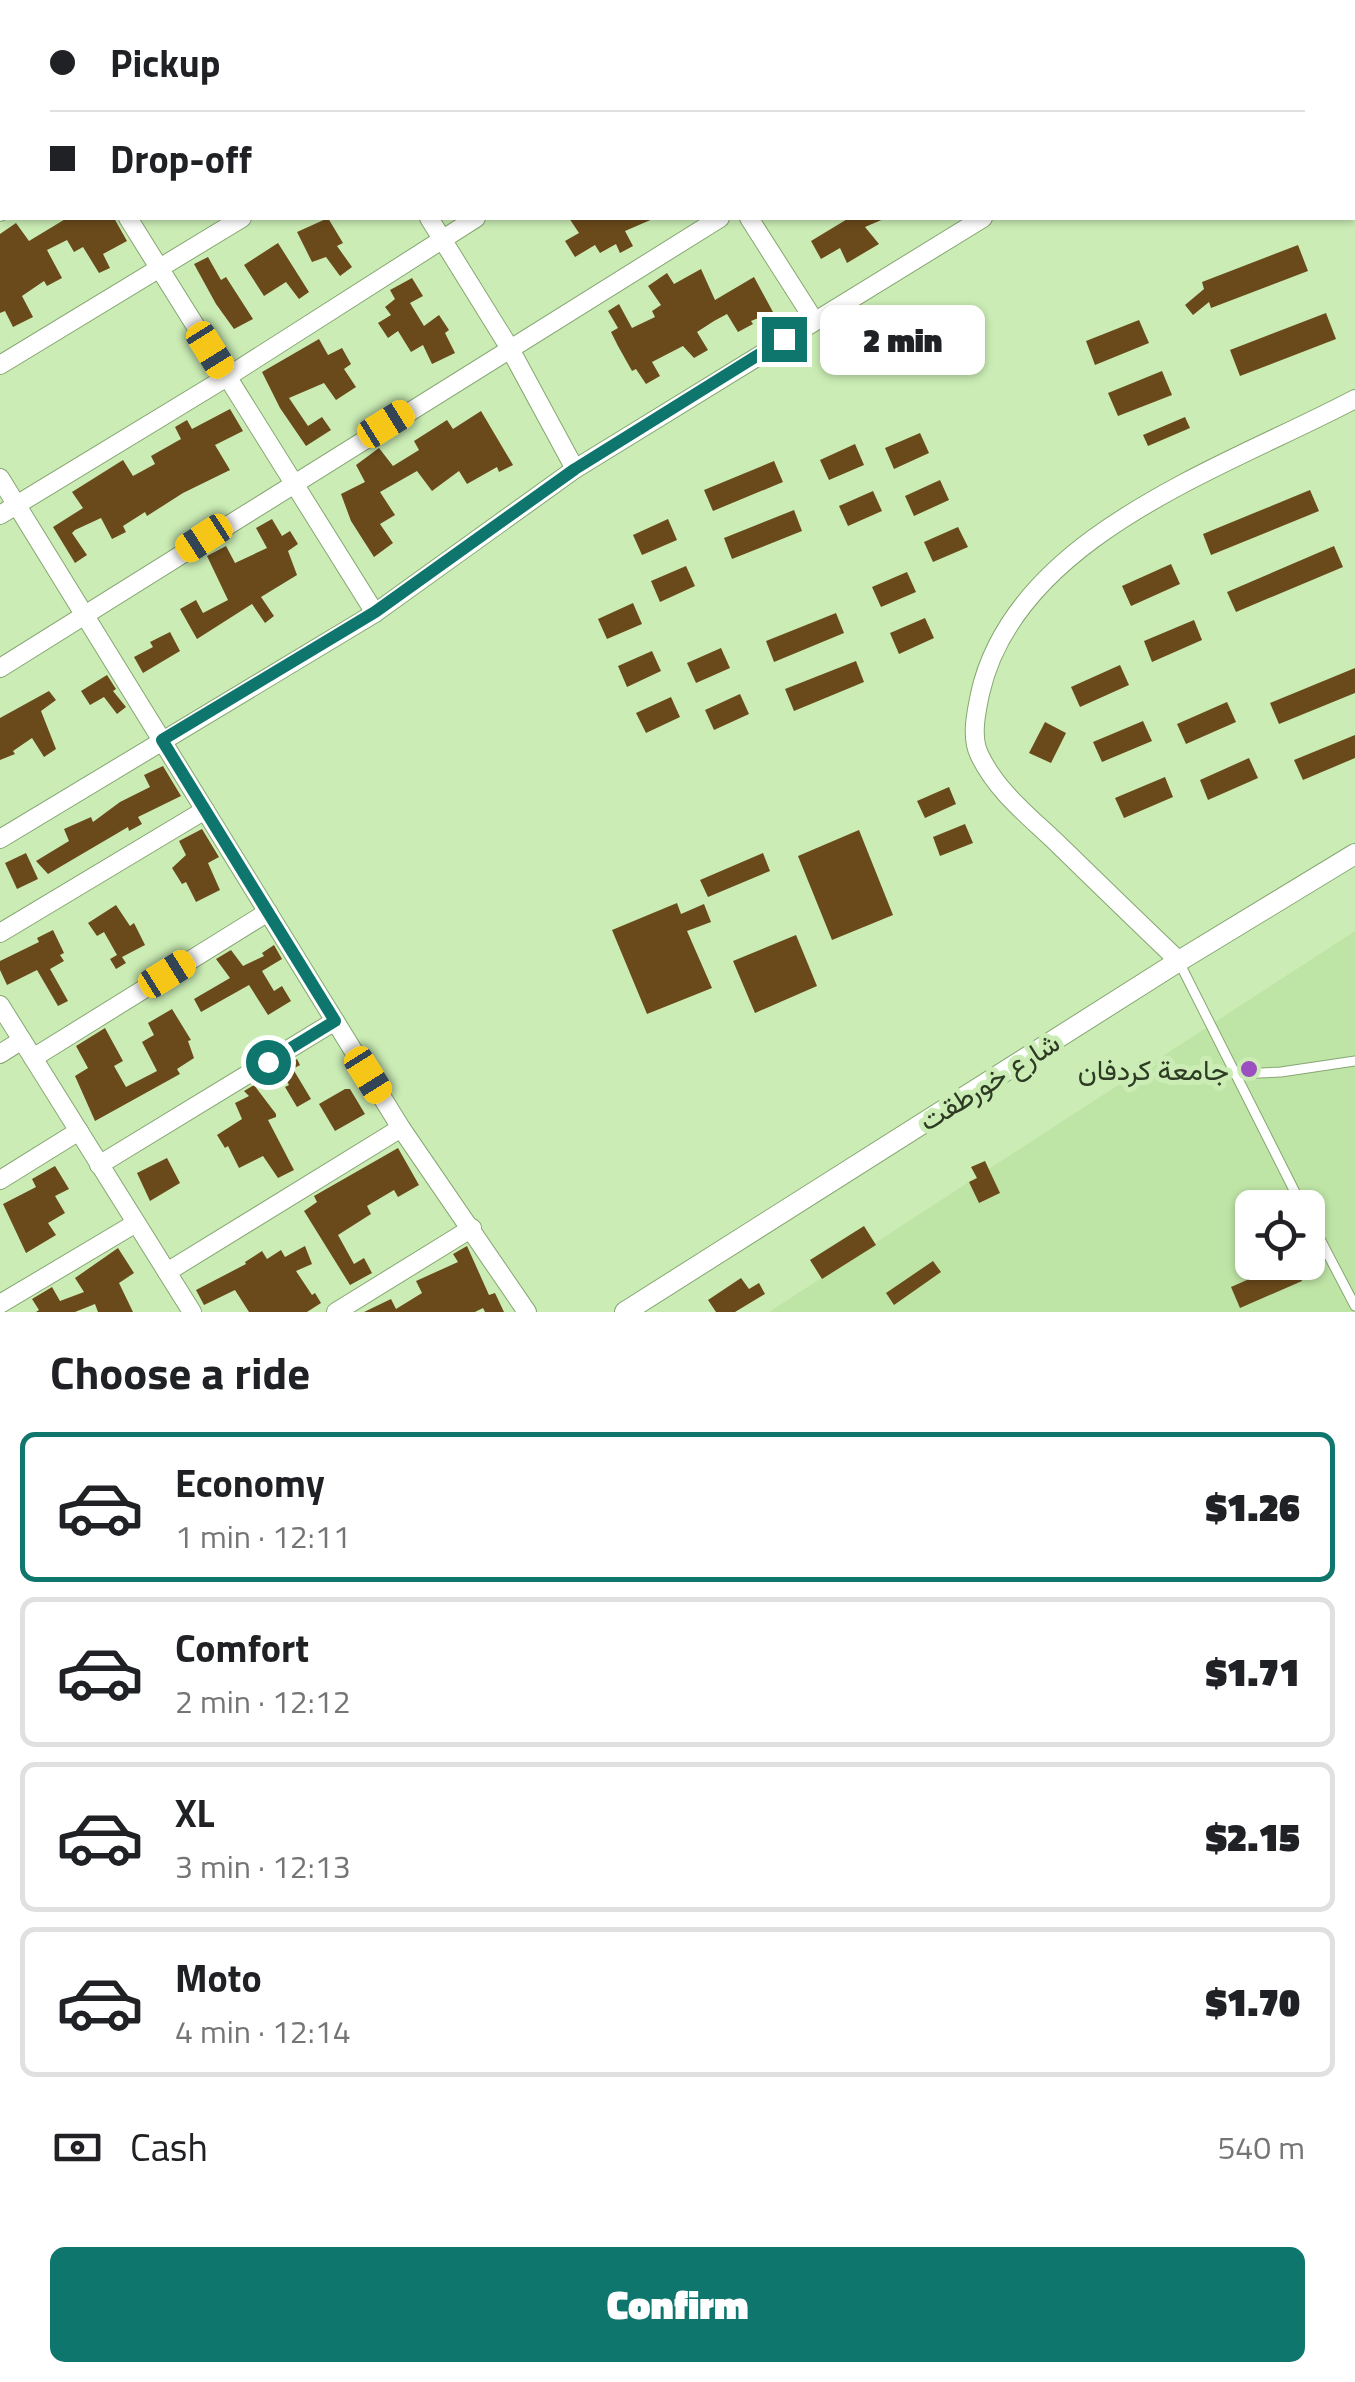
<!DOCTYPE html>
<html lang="en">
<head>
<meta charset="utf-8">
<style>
  body { margin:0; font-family:"Titillium Web",Vazirmatn,sans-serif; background:#f2f2f2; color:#202124; height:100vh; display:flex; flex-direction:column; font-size:38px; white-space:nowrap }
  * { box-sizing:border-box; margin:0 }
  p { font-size:32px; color:#757577 }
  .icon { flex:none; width:55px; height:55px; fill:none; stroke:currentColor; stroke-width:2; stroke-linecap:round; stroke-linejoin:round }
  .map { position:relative; height:1312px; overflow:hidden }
  .drawer { display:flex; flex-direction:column; background:#fff; flex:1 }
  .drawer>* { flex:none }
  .top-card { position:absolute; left:0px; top:0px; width:1355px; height:220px; box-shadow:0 2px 8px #0004; display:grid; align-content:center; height:220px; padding:0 50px; background:#fff }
  .tools { position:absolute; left:1235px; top:1190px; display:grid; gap:20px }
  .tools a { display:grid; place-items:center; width:90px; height:90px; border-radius:15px; background:#fff; box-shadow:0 2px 8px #0004; font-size:50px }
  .end { position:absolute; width:45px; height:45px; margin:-22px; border:12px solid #0f766e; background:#fff; box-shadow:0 0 0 5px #fff }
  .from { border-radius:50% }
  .bubble { position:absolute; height:70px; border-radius:15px; background:#fff; box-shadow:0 2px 8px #0004; font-size:32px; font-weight:800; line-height:70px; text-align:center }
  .car { position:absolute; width:30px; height:60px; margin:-30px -15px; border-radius:12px; box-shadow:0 0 8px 2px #0007; background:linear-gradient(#f5c518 24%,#345 0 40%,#f5c518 0 76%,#345 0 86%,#f5c518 0) }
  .top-card b { display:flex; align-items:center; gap:35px; height:95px; font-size:38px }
  .top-card b+b { border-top:2px solid #e0e0e0 }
  .top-card i { width:25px; height:25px; background:#202124 }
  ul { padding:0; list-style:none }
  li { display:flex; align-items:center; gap:30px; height:150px; margin:0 20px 15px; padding:0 30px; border:5px solid #e0e0e0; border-radius:15px }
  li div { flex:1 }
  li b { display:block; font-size:38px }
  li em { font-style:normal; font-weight:800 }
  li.selected { border-color:#0f766e }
  li>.icon { width:90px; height:90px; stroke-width:1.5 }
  h2 { padding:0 50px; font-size:45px; line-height:120px }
  .pay { display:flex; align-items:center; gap:25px; height:110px; padding:0 50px; font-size:38px }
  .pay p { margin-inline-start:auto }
  .cta { display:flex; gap:20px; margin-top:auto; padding:20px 50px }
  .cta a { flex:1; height:115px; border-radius:15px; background:#0f766e; color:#fff; font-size:40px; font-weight:800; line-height:115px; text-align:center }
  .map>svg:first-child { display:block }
</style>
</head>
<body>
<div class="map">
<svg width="1355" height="1312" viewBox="0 0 1355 1312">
  <rect width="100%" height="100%" fill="#cbedb5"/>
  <!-- built -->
  <path fill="#bfe5a6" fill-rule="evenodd" d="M1355,931V1312H769ZM1252,1208H1308V1262H1252Z"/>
  <!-- building -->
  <g fill="#6a4a1b">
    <path d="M67,218H114L127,241L103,254L110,268L99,273L83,247L74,252L67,240L47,250L62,278L47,286L44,281L22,296L33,317L13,327L5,311L0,313V234L16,223L29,241Z"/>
    <path d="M328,218L343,243L337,246L352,267L340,276L326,257L312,262L297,232Z"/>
    <path d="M569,218H655L625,231L633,246L620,253L616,244L600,253L595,245L575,257L565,241L579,233Z"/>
    <path d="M849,218H886L865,227L879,244L847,263L840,248L821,259L811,241Z"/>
    <path d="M278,243L309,292L299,299L286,282L264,296L244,265Z"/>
    <path d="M1298,245L1308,271L1211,308L1209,302L1193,315L1185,305L1204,289L1202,282Z"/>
    <path d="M208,257L221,280L226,277L253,319L234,329L216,304L194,264Z"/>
    <path d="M701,269L715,300L754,277L773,312L751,321L753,324L738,332L727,314L714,321L697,332L708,350L694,358L683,346L652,362L660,376L646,384L636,369L632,371L618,346L611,332L618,328L608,311L619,304L632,328L655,317L652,311L661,305L648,286L667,273L674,284Z"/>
    <path d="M412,278L423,296L410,303L424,326L439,315L449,330L445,333L455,353L432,364L423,345L411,352L398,331L388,338L378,323L391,315L385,307L395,299L390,290Z"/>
    <path d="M1326,313L1336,339L1240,376L1230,350Z"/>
    <path d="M1139,320L1149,343L1095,365L1086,341Z"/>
    <path d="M319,339L328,355L342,348L351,364L344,369L356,387L336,400L324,383L289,398L308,426L322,417L331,430L306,446L280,408L262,372Z"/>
    <path d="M1162,371L1172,395L1118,416L1108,393Z"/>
    <path d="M230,409L243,431L215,445L230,470L183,493L147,516L145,512L123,526L126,532L112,539L101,518L75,530L72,533L87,555L75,563L53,527L83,508L72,492L123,460L133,476L155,464L151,456L181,439L175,427L187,420L192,429Z"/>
    <path d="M481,411L513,465L499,472L497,467L467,484L459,471L432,491L417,471L380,492L395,515L380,524L393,543L374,557L351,521L341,494L365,482L356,465L379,448L393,466L419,450L414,441L447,420L453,429Z"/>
    <path d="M1185,417L1190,428L1148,446L1143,435Z"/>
    <path d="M920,433L929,453L894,469L885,448Z"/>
    <path d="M855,444L864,465L829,480L820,460Z"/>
    <path d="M774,461L783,482L713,511L704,490Z"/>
    <path d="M940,480L949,500L914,516L905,496Z"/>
    <path d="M1310,490L1319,511L1211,555L1203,534Z"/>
    <path d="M873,491L882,511L848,526L839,506Z"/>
    <path d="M794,510L802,531L732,559L724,538Z"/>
    <path d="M272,519L282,536L290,531L298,544L288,551L297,575L261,597L274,616L265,623L252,604L197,639L180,609L196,600L203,613L228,600L207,556L226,546L235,563L267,548L256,528Z"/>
    <path d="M668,519L677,540L642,555L633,535Z"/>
    <path d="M958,527L968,547L933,562L924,542Z"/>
    <path d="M1334,546L1343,567L1236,612L1227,592Z"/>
    <path d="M1171,564L1180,584L1131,606L1122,586Z"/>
    <path d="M686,566L695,586L660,602L651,581Z"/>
    <path d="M907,572L916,592L881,607L872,587Z"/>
    <path d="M633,603L642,624L607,639L598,619Z"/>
    <path d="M836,613L844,633L774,662L766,641Z"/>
    <path d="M925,618L934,638L899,654L890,633Z"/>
    <path d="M1194,620L1202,640L1152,662L1144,641Z"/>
    <path d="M170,632L180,651L143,673L134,657L153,647L150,642Z"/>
    <path d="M721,648L730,668L696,683L687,663Z"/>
    <path d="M652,651L661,671L627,687L618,666Z"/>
    <path d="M856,661L864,682L794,711L785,689Z"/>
    <path d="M1120,665L1129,685L1080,707L1071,687Z"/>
    <path d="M1355,668V693L1279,724L1270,703Z"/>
    <path d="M107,675L116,689L113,691L126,707L117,714L104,697L90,705L81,691Z"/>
    <path d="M49,691L56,700L41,711L56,749L44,757L32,738L13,751L15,754L0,760V718Z"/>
    <path d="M740,694L749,714L714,730L705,710Z"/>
    <path d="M671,697L680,717L646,733L636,713Z"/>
    <path d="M1227,702L1236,722L1186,744L1177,724Z"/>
    <path d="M1143,721L1152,741L1102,762L1093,742Z"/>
    <path d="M1045,722L1066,733L1051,763L1029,753Z"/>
    <path d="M1355,735V758L1303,780L1294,760Z"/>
    <path d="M1249,758L1258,778L1208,800L1200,780Z"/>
    <path d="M163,766L181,796L138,817L142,824L129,831L128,827L48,874L36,861L69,841L64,829L91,817L93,822L120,802L150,787L144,775Z"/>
    <path d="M1165,777L1173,797L1124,818L1115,798Z"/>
    <path d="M949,787L956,804L925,818L917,801Z"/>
    <path d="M965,824L973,843L940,856L933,837Z"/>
    <path d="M202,829L219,857L208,863L220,890L196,902L186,882L182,884L172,868L186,855L179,841Z"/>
    <path d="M859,830L893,915L832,940L798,856Z"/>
    <path d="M26,853L38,879L17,889L5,863Z"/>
    <path d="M763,853L770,871L708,897L700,880Z"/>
    <path d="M677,903L681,914L704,904L711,922L687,931L712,988L647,1014L612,930Z"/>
    <path d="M116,905L130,926L134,923L145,945L122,957L126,963L116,969L110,959L117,955L104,932L97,936L88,923Z"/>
    <path d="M53,930L64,953L60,955L64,961L50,969L68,1001L58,1006L37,970L7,985L0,970V961L39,942L37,938Z"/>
    <path d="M796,935L817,986L755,1013L733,961Z"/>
    <path d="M274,945L282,959L262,971L274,991L282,986L291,1001L268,1015L249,985L201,1012L194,999L230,978L216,959L231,950L243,966L264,956L262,953Z"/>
    <path d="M172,1009L191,1040L188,1041L194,1058L177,1069L180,1074L95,1121L75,1076L88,1068L76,1046L105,1028L123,1061L114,1066L126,1087L157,1071L142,1042L154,1035L148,1023Z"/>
    <path d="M297,1059L300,1065L293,1069L311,1099L297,1107L285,1087L289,1085L280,1069Z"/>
    <path d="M254,1085L276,1114V1117L268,1120L294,1170L278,1178L263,1156L239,1168L228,1146L225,1148L217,1135L242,1119L235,1103L249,1096L244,1091Z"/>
    <path d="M345,1089H350L365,1114L335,1131L319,1104Z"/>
    <path d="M398,1148L419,1185L398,1197L394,1190L367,1206L371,1214L338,1235L354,1264L364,1258L372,1273L350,1285L304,1211L317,1202L314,1196Z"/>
    <path d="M167,1158L180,1183L150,1201L137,1173Z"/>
    <path d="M985,1161L1000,1193L979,1203L969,1182L977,1178L971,1167Z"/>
    <path d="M55,1166L69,1189L55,1196L65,1213L48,1223L56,1235L26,1253L3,1204L36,1187L32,1179Z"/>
    <path d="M864,1226L876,1245L822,1279L810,1260Z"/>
    <path d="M305,1246L312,1264L296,1271L312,1295L315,1293L321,1303L307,1312H249L235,1290L204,1305L196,1290L246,1264L245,1262L262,1251L267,1259L281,1250L285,1257Z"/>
    <path d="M467,1246L489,1295L495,1293L504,1312H485L483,1308L475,1312H364L391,1299L396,1309L422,1293L416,1281L458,1262L453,1254Z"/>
    <path d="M118,1248L134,1273L119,1283L133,1312H98L95,1304L75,1312H36L39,1310L32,1299L52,1287L60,1301L84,1292L75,1278Z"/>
    <path d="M933,1261L941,1272L894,1305L886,1293Z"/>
    <path d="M1288,1262H1295L1302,1281L1240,1308L1231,1287Z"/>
    <path d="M741,1278L749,1289L759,1283L765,1294L735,1312H716L708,1300Z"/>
  </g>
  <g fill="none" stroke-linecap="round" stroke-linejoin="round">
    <defs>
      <g id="service">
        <path d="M1180,964L1303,1208"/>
        <path d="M1235,1074L1281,1072L1355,1061"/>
        <path d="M1308,1216L1355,1306"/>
      </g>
      <g id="minor">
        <path d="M59,0L61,2"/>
        <path d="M465,0L466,2"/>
        <path d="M608,0L610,2"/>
        <path d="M933,0L935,2"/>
        <path d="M1027,0L1028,2"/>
        <path d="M1285,0L1287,2"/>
        <path d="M129,2L133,0"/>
        <path d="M341,2L345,0"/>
        <path d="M579,2L583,0"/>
        <path d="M817,2L821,0"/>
        <path d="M1072,2L1076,0"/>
        <path d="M1338,2L1341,0"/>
        <path d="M1352,108L1355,115"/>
        <path d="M0,114L2,118"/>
        <path d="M0,212L2,210"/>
        <path d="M128,218L375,613"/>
        <path d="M429,218L509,347L575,469"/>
        <path d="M749,218L814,320"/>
        <path d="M0,365L242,218"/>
        <path d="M0,478L401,1128L527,1312"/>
        <path d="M0,515L227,377L476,218"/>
        <path d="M0,668L720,218"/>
        <path d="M0,839L375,613L575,469L983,218"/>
        <path d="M0,933L205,810"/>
        <path d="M1179,961C1139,923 1099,884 1059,845C1030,817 996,791 979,754C971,737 976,713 980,694C1015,535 1227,467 1355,399"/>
        <path d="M0,1005L192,1312"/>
        <path d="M0,1054L22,1040"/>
        <path d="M33,1058L268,912"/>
        <path d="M99,1165L335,1021"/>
        <path d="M0,1180L79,1131"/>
        <path d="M167,1272L401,1128"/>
        <path d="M0,1304L136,1223"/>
        <path d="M336,1312L472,1228"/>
      </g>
      <path id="tertiary" d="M625,1312L1179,961L1355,854"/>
    </defs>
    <!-- service casing -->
    <use href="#service" stroke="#86a671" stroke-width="11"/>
    <!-- minor casing -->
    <use href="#minor" stroke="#86a671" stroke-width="20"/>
    <!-- tertiary casing -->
    <use href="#tertiary" stroke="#86a671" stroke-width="22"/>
    <!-- service -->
    <use href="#service" stroke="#fff" stroke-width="9"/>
    <!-- minor -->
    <use href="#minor" stroke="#fff" stroke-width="18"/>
    <!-- tertiary -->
    <use href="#tertiary" stroke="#fff" stroke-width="20"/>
  </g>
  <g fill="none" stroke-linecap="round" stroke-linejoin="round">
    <!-- route -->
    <path stroke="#0f766e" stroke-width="12" d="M268,1062L335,1021L162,740L375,612L575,469L784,339"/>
  </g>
  <!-- markers -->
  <circle fill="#9c4fc0" stroke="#cbedb5" stroke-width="4" cx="1249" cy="1069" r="10"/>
  <g text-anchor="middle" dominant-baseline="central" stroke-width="10" stroke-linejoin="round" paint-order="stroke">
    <!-- poi labels -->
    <g font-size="28" fill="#2d3a24" stroke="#cbedb5" text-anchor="end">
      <text x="1229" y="1069">جامعة كردفان</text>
    </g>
    <!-- street labels -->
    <g font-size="28" fill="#2d3a24" stroke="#cbedb5">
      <text transform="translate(989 1081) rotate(-32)">شارع خورطقت</text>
    </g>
  </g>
</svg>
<div class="tools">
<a><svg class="icon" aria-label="locate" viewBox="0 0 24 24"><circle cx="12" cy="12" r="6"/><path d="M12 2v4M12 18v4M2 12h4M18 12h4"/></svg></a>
</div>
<i class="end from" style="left:268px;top:1062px"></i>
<i class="end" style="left:784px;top:339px"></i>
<div class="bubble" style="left:820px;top:305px;width:165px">2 min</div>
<i class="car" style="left:210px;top:350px;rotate:148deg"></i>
<i class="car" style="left:386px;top:424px;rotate:58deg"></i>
<i class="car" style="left:204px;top:538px;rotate:237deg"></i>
<i class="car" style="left:167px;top:974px;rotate:58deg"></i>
<i class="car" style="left:368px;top:1075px;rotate:148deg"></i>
<div class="top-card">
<b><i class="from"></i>Pickup</b>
<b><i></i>Drop-off</b>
</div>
</div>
<section class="drawer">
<h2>Choose a ride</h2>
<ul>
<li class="selected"><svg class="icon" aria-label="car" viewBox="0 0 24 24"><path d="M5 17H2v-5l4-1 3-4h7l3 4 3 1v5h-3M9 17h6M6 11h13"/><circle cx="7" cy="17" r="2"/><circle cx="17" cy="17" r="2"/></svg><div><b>Economy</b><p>1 min · 12:11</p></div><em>$1.26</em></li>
<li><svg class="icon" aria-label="car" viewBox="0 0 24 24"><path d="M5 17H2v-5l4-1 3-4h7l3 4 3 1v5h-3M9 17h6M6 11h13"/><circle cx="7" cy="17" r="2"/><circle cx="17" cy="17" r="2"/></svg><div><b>Comfort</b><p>2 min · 12:12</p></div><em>$1.71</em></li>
<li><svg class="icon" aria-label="car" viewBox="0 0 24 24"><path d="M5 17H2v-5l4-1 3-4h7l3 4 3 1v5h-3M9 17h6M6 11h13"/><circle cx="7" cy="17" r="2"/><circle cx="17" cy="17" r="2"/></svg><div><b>XL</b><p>3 min · 12:13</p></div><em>$2.15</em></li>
<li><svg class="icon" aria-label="car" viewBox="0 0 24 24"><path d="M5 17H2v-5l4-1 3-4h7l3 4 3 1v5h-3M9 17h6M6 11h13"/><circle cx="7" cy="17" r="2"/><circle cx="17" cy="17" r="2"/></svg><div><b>Moto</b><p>4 min · 12:14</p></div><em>$1.70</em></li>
</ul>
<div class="pay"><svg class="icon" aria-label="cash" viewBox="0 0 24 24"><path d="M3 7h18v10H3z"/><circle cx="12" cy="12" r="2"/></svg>Cash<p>540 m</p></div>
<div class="cta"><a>Confirm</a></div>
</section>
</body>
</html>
